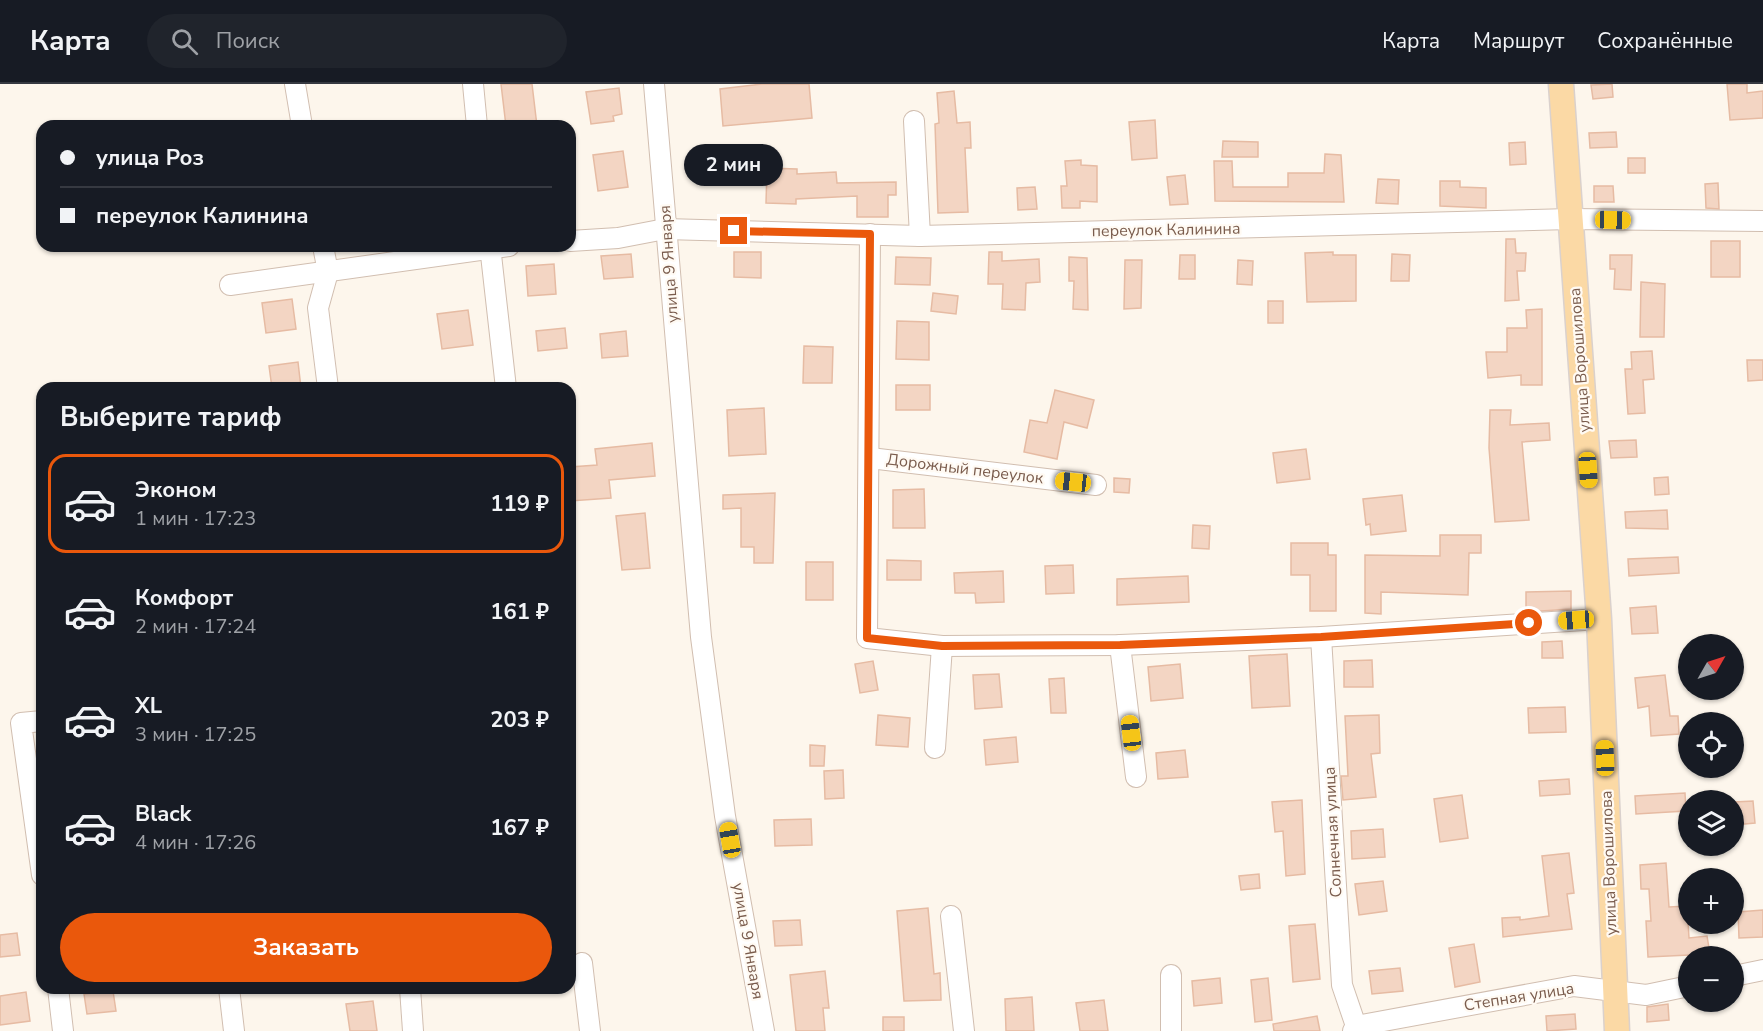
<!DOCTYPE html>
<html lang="ru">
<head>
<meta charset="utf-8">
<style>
  body { margin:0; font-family:"Nunito Sans",sans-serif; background:#20242c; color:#f1f3f6; height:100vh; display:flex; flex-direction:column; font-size:22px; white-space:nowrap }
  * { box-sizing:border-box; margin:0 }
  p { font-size:20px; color:#9ea1a6 }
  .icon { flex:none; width:33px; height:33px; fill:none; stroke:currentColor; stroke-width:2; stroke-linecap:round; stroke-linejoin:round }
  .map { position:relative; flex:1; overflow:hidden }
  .drawer { position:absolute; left:36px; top:298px; width:540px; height:612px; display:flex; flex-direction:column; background:#171b24; border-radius:18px; box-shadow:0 2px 4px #0004 }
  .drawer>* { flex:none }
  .hud { position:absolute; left:36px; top:36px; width:540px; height:132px; border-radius:18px; box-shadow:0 2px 4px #0004; display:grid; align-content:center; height:132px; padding:0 24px; background:#171b24 }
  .needle { width:39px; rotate:51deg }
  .buttons { position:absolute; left:1678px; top:550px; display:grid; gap:12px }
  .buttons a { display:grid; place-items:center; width:66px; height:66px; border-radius:50%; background:#171b24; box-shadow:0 2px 4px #0004; font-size:30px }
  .end { position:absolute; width:27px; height:27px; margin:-14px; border:8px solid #ea580c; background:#fff; box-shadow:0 0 0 3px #fff }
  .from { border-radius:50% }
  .bubble { position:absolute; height:42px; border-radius:21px; background:#171b24; box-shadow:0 2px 4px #0004; font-size:20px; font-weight:700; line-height:42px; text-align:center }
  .car { position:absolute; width:18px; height:36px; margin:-18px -9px; border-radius:8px; box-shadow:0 0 4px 2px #0007; background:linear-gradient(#f5c518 24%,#345 0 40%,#f5c518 0 76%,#345 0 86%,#f5c518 0) }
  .hud b { display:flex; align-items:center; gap:21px; height:57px; font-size:22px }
  .hud b+b { border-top:2px solid #363941 }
  .hud i { width:15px; height:15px; background:#f1f3f6 }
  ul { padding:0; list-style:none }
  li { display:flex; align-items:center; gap:18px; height:99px; margin:0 12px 9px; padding:0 12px; border:3px solid transparent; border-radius:18px }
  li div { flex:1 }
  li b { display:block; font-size:22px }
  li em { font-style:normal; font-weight:700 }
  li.current { border-color:#ea580c }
  li>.icon { width:54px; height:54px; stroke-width:1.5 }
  h2 { padding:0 24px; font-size:27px; line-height:72px }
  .button { display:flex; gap:12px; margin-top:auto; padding:12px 24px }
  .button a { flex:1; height:69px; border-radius:36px; background:#ea580c; color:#fff; font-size:24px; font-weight:700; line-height:69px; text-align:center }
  header { display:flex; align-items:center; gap:36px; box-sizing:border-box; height:84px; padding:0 30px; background:#171b24; border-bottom:2px solid #363941 }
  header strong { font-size:28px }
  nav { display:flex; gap:33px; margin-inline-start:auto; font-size:21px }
  .search { width:420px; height:54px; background:#20242c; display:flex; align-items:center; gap:15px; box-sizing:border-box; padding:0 21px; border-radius:33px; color:#9ea1a6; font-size:22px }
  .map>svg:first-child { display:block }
</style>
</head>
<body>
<header>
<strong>Карта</strong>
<div class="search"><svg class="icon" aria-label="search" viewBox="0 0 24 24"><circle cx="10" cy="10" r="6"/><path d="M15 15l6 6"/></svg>Поиск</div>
<nav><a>Карта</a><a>Маршрут</a><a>Сохранённые</a></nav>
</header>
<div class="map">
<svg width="1763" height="947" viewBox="0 0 1763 947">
  <rect width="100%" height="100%" fill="#fdf6ec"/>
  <!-- building -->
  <g fill="#f3d5c3" stroke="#e6bba3" stroke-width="1.5">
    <path d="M501,0H532L537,42H506Z"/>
    <path d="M762,0H809L812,34L723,42L720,5Z"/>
    <path d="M1612,0L1613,13L1593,15L1591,1Z"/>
    <path d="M1727,0H1747V9L1763,7V34L1730,36Z"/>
    <path d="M619,4L622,30L613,32L614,37L591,40L586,8Z"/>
    <path d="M954,7L957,39L970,38L971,64H965L968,128L938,129L935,40L939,39L937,9Z"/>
    <path d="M1155,36L1157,74L1132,76L1129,38Z"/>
    <path d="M1616,48L1617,63L1590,64L1589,49Z"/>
    <path d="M1223,57L1258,58V73H1222Z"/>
    <path d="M1525,58L1526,80L1510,81L1509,59Z"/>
    <path d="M623,67L628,103L598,107L593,71Z"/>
    <path d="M1325,70L1341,71L1344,118L1215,117L1214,77H1232L1233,103H1288V89H1324Z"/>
    <rect x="1628" y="74" width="17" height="15"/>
    <path d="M1081,76V81L1097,82V118L1080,117V124H1062L1061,102H1067L1065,77Z"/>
    <path d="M767,84L797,85V90L836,88L837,99L896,98V111H888V133H857V112L796,115V120L766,119Z"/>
    <path d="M1185,91L1188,120L1170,121L1167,93Z"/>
    <path d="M1378,95L1399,96L1398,120L1376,119Z"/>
    <path d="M1440,97H1460V103L1486,104V124L1440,122Z"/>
    <path d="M1718,99L1719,125L1706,124L1705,100Z"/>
    <path d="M1594,102H1613L1614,118H1594Z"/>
    <path d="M1035,103L1037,125L1018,126L1017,104Z"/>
    <path d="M1506,155H1515L1516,169H1526L1525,187H1517L1519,216L1505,217Z"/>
    <rect x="1711" y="157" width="29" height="36"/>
    <path d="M734,168H761V194L734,193Z"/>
    <path d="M989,168H1002V177L1039,175L1040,198L1026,199L1025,226L1002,225L1003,200H988Z"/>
    <path d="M1333,168V171H1356V217L1307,218L1305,169Z"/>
    <path d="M631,170L633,193L604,195L601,172Z"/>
    <path d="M1392,170L1410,171L1409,197H1391Z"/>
    <path d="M1180,171H1195V195H1179Z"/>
    <path d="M1610,171H1632L1631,206L1614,205L1615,185H1610Z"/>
    <path d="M896,173L931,174L930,201L895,200Z"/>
    <path d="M1069,173L1087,174L1088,226L1073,225L1074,197H1069Z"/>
    <path d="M1125,176H1142L1141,224L1124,225Z"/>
    <path d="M1238,176L1253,177L1252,201L1237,200Z"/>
    <path d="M554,180L556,210L528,212L526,182Z"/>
    <path d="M1641,198L1665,200L1664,253H1640Z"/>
    <path d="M933,209L958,212L956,230L931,227Z"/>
    <path d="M292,215L296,245L266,249L262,219Z"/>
    <rect x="1268" y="217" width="15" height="22"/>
    <path d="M1542,225V301H1521V291L1488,294L1486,268H1507V244H1527L1526,226Z"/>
    <path d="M468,226L473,261L442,265L437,230Z"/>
    <path d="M897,237L929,238V276L896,275Z"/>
    <path d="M565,244L567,264L538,267L536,247Z"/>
    <path d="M626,247L628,272L602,274L600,250Z"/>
    <path d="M804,262L833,263L832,299H803Z"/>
    <path d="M1652,267L1654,295L1643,296L1645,329L1628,330L1625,285H1632L1631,268Z"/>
    <path d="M1747,276H1763V296L1748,297Z"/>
    <path d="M298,278L301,304H272L269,282Z"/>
    <rect x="896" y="301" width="34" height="25"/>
    <path d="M1055,306L1094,316L1087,344L1064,338L1057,375L1024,368L1030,336L1047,339Z"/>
    <path d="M764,324L766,370L729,372L727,326Z"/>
    <path d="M1490,326H1511L1510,341L1549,339L1550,356L1522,358L1529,436L1495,438L1489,364Z"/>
    <path d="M1636,356L1637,373L1611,374L1609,357Z"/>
    <path d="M652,359L655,392L609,396L611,414L570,417V383L597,381L595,365Z"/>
    <path d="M1306,365L1310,395L1277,399L1273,369Z"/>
    <path d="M1668,393L1669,410L1655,411L1654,394Z"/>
    <path d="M1114,394L1130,395L1129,409L1114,408Z"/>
    <path d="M924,405L925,444H893V406Z"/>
    <path d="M775,409L773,479H754V463H741V424L723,425V411Z"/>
    <path d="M1402,411L1406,447L1371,451L1370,440L1366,441L1363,415Z"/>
    <path d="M1667,426L1668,445L1626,444L1625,428Z"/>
    <path d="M645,429L650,484L622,486L616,432Z"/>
    <path d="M1193,441L1210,442L1209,465L1192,464Z"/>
    <path d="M1440,451H1481V469H1469L1468,511L1381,508V530L1365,529V471L1440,472Z"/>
    <path d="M1291,459H1328V471H1336V527H1310V491H1291Z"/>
    <path d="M1678,473L1679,489L1629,492L1628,475Z"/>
    <path d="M887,476L921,477V496H887Z"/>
    <rect x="806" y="478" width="27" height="38"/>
    <path d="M1073,481L1074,509L1046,510L1045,482Z"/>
    <path d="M1003,487L1004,518L976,519L975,509H955L954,489Z"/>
    <path d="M1188,492L1189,518L1117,521V495Z"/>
    <path d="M1571,507V525L1526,528V508Z"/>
    <path d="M1656,522L1658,549L1632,550L1630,524Z"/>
    <path d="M1562,557L1563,574H1542V558Z"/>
    <path d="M1287,570L1290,622L1252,624L1249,572Z"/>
    <path d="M1372,576L1373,603H1344V577Z"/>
    <path d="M873,577L878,606L860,609L855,580Z"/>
    <path d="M1180,580L1183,614L1151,617L1148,583Z"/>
    <path d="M999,590L1002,623L975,625L973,591Z"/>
    <path d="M1665,591L1670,632H1678L1679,650L1651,652L1649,622L1638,624L1635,594Z"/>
    <path d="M1064,594L1066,629H1051L1049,595Z"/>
    <path d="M1565,623L1566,648L1529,649L1528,624Z"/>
    <path d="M878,631L910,634L908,663L876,661Z"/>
    <path d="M1379,631L1380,669L1371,670L1376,713L1343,716L1341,692H1348L1345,632Z"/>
    <path d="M1016,653L1018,678L986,681L984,656Z"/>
    <path d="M810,661L825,662L824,682H810Z"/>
    <path d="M1185,666L1188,693L1158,695L1156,669Z"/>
    <path d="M843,686L844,714L825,715L824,687Z"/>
    <path d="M1569,695L1570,710L1540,712L1539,697Z"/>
    <path d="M1685,709L1686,727L1636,730L1635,712Z"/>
    <path d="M1462,711L1468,754L1440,758L1434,715Z"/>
    <path d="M1302,716L1305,790L1286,792L1283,747L1275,748L1272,718Z"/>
    <path d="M1753,717L1755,739L1734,741V718Z"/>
    <path d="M811,735L812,761L775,762L774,736Z"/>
    <path d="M1383,745L1385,773L1352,775L1351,747Z"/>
    <path d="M1569,769L1574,809L1567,810L1572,845L1503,853L1502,834L1520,833V836L1549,832L1542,772Z"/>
    <path d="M1666,779L1669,823L1687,822L1689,854L1707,852L1710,870L1648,873L1646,837H1651L1649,805H1641L1640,781Z"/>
    <path d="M1259,790L1260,804L1241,806L1239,792Z"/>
    <path d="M1383,797L1387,827L1359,831L1355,800Z"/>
    <path d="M928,824L934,890L940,889L941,916L904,917L897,827Z"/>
    <path d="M1763,826V853L1739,854L1738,828Z"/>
    <path d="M800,836L802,861L775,862L773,837Z"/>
    <path d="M1315,840L1320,895L1293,898L1289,842Z"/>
    <path d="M17,849L20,871L0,873V851Z"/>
    <path d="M1474,860L1480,898L1455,903L1449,864Z"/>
    <path d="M1400,884L1403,907L1372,910L1369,887Z"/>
    <path d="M825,887L829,924H823L825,947H796L790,891Z"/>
    <path d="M1220,894L1222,919L1194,922L1192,897Z"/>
    <path d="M1268,894L1272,936L1255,938L1251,896Z"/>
    <path d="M113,907L116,927L87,930L84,910Z"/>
    <path d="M26,908L30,937L0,941V912Z"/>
    <path d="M1032,913L1034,947H1006L1005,915Z"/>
    <path d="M1104,916L1108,947H1080L1076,919Z"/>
    <path d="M373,917L377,947H350L346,920Z"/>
    <path d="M1668,920L1669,936L1647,938V923Z"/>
    <path d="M1575,930L1576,945L1547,947L1546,932Z"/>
    <path d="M1317,932L1320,947H1274L1273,940Z"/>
    <rect x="883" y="933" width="21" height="14"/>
  </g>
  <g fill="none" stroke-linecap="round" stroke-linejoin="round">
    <defs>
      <g id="minor">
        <path d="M295,0L302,42"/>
        <path d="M473,0L477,42"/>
        <path d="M654,0L701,553L725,732L764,947"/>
        <path d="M914,37L920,152"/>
        <path d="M870,150L867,554L942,562L1120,561L1321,553L1599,535"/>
        <path d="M570,157L618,154L665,145L920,152L1570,135L1763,137"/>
        <path d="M323,162L328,188L318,224L328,304"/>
        <path d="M490,162L506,304"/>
        <path d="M230,201L509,162"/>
        <path d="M870,374L1096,401"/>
        <path d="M1321,553L1342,901L1356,942"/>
        <path d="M1120,561L1136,693"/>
        <path d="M42,637L21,639L42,791"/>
        <path d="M935,664L942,562"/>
        <path d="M951,832L964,947"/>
        <path d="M582,879L590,947"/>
        <path d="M1171,891V947"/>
        <path d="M1734,892L1763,886"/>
        <path d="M58,904L63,947"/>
        <path d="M229,904L234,947"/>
        <path d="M410,904L413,947"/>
        <path d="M1353,947L1356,942L1574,902L1646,911L1689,902"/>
      </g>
      <path id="major" d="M1561,0L1599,535L1617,947"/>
    </defs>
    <!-- minor casing -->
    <use href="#minor" stroke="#d1beb0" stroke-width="22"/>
    <!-- major casing -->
    <use href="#major" stroke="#dad1cd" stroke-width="27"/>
    <!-- minor -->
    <use href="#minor" stroke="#fff" stroke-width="20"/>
    <!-- major -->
    <use href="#major" stroke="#fbd9a5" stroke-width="24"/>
  </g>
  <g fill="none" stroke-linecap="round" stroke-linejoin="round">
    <!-- route -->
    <path stroke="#ea580c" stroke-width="8" d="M734,147L870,150L867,554L942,562L1120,561L1321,553L1529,539"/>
  </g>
  <g text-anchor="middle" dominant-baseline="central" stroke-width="4.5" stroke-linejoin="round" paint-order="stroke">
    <!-- street labels -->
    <g font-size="16" fill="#7a5c4d" stroke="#fffaf3">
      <text transform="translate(1166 146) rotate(-1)">переулок Калинина</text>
      <text transform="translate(669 180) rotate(-94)">улица 9 Января</text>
      <text transform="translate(1580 276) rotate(-94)">улица Ворошилова</text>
      <text transform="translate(965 385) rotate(7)">Дорожный переулок</text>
      <text transform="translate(1333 748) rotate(-93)">Солнечная улица</text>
      <text transform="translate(1609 779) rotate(-92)">улица Ворошилова</text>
      <text transform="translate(748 857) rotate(80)">улица 9 Января</text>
      <text transform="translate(1519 913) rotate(-9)">Степная улица</text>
    </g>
  </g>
</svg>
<div class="buttons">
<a><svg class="needle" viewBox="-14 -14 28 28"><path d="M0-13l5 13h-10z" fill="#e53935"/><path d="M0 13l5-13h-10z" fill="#9ea1a6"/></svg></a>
<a><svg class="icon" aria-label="locate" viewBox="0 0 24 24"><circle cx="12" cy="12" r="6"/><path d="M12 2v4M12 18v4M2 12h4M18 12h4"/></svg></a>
<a><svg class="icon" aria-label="layers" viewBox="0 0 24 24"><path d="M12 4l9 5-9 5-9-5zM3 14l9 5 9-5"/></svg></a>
<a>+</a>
<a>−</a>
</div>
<i class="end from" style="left:1529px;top:539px"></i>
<i class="end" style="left:734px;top:147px"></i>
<div class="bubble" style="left:684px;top:60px;width:99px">2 мин</div>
<i class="car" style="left:1613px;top:136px;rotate:91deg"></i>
<i class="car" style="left:1588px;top:386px;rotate:176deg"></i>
<i class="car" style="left:1073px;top:398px;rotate:276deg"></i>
<i class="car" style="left:1576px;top:536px;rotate:266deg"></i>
<i class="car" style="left:1131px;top:649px;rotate:353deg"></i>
<i class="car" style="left:1605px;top:674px;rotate:358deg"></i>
<i class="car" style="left:730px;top:756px;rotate:350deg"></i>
<div class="hud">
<b><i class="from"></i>улица Роз</b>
<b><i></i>переулок Калинина</b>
</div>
<section class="drawer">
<h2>Выберите тариф</h2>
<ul>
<li class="current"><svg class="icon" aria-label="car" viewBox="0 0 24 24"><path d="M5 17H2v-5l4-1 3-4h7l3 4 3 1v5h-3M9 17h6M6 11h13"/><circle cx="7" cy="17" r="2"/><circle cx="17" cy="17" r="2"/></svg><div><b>Эконом</b><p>1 мин · 17:23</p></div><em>119 ₽</em></li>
<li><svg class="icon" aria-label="car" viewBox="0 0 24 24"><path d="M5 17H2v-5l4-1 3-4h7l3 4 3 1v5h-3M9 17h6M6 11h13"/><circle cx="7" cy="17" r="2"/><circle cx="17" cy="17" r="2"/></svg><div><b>Комфорт</b><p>2 мин · 17:24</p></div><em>161 ₽</em></li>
<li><svg class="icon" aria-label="car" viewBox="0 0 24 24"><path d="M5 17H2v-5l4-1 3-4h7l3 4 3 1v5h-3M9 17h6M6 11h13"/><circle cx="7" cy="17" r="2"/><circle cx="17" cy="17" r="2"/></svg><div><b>XL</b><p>3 мин · 17:25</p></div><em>203 ₽</em></li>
<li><svg class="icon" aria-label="car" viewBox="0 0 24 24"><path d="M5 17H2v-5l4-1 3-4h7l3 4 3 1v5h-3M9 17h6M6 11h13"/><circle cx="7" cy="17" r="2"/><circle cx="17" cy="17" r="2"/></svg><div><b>Black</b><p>4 мин · 17:26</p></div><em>167 ₽</em></li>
</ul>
<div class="button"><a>Заказать</a></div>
</section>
</div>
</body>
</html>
